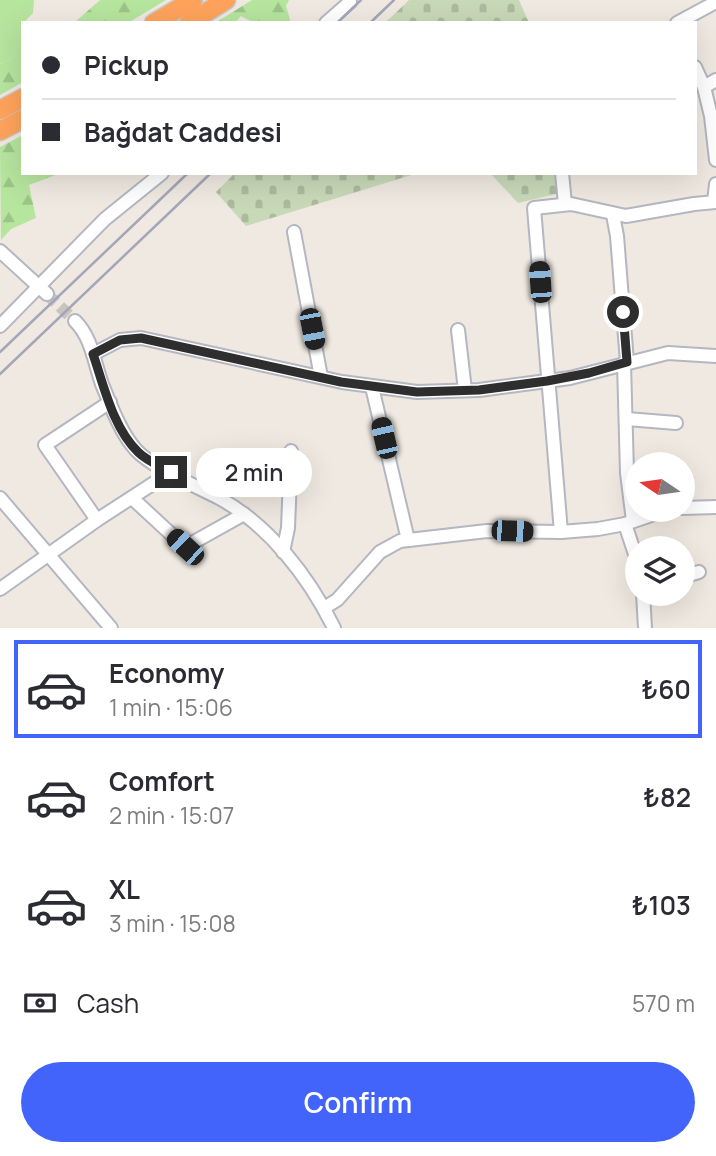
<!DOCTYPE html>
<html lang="en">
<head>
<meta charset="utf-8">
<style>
  body { margin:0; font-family:Manrope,sans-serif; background:#f2f2f3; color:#2b2b33; height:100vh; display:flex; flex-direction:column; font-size:26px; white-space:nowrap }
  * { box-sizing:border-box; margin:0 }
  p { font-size:23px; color:#7c7c81 }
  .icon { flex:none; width:38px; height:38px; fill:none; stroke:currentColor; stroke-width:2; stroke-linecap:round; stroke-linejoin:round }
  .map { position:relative; height:628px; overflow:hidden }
  .panel { display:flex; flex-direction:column; background:#fff; flex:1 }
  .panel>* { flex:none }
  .guide { position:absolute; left:21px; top:21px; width:676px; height:154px; border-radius:0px; box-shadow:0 7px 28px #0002; display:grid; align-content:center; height:154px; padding:0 21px; background:#fff }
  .needle { width:46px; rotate:283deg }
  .controls { position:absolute; left:625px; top:452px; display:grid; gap:14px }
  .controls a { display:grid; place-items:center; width:70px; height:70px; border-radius:50%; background:#fff; box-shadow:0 7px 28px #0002; font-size:35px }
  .end { position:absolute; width:32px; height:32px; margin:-16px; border:9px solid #2e2e2e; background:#fff; box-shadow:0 0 0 4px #fff }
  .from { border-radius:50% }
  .bubble { position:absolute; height:49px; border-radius:24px; background:#fff; box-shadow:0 7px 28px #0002; font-size:23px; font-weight:600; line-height:49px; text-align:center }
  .car { position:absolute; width:21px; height:42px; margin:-21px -10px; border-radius:9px; box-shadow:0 0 5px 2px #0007; background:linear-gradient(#222 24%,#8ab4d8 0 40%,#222 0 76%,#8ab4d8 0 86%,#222 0) }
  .guide b { display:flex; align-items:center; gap:24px; height:66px; font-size:26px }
  .guide b+b { border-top:2px solid #e1e1e2 }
  .guide i { width:18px; height:18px; background:#2b2b33 }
  ul { padding:12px 0 0; list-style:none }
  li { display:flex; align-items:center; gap:21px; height:98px; margin:0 14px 10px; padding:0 7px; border:4px solid transparent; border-radius:0px }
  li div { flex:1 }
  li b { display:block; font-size:26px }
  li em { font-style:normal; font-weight:600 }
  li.on { border-color:#4264fb }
  li>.icon { width:63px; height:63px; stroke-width:1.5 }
  .pay { display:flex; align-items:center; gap:18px; height:77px; padding:0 21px; font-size:26px }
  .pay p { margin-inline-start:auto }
  .cta { display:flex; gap:14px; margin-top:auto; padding:14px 21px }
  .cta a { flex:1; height:80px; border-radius:42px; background:#4264fb; color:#fff; font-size:28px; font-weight:600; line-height:80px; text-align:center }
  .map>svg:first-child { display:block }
</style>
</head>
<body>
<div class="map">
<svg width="716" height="628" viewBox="0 0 716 628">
  <defs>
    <pattern id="forest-firs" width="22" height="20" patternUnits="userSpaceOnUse" patternTransform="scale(1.75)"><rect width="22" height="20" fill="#b6e59e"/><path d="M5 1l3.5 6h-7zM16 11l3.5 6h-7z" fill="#9dc588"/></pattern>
    <pattern id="cemetery-stones" width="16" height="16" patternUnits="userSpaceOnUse" patternTransform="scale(1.75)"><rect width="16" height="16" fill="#c8d9b8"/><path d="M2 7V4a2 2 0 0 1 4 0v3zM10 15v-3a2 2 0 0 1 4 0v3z" fill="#acbb9e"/></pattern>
  </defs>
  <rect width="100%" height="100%" fill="#efe9e1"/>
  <!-- grass -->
  <path fill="#b6e59e" d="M0,0H34L33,13L23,23V52L0,64Z"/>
  <!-- forest -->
  <g fill="url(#forest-firs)">
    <path d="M100,0H166L128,23H74Z"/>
    <path d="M252,0H289L286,6L291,23H254L241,16L235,23H215Z"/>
    <path d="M23,52V82L0,95V64Z"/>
    <path d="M23,135V173H61L29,185L36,218L11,229L1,240L0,147Z"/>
  </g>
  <!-- cemetery -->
  <g fill="url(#cemetery-stones)">
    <path d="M409,0H519L529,23H385Z"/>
    <path d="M235,173H418L246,226L216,192Z"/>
    <path d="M490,173H558L560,193L518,203Z"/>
  </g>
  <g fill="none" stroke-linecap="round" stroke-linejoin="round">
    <!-- minor-tunnel -->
    <path stroke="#c8c4bd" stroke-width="12" stroke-dasharray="12 6" stroke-linecap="butt" d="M47,294L75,321"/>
    <defs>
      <g id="minor">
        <path d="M326,23L350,2"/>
        <path d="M677,23L716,2"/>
        <path d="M695,67L704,87L716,80"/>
        <path d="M704,87L711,116L716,160"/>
        <path d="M562,173L565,204"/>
        <path d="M714,202L716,184"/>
        <path d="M613,215L617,236L627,362"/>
        <path d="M294,232L321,377"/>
        <path d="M0,251L47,294"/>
        <path d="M75,321C92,338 94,362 102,384C111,406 120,432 136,450C153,468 196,486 219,498C269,525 309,577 334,628"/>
        <path d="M0,326L105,219L162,173"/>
        <path d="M458,330L465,390"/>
        <path d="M93,354L120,340L141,338L342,382L417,392L479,390L570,378L668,353L716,356"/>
        <path d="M624,363L627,473L633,521"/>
        <path d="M372,387L408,540"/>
        <path d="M627,419L676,423"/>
        <path d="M0,498L111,628"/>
        <path d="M132,498L185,547L244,514"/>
        <path d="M682,508L716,507"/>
        <path d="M97,520L45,445L110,402"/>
        <path d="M625,524L637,560"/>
        <path d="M561,532L534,208L571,204L626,216L694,204L716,202"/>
        <path d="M283,552L288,528L291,451"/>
        <path d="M682,577L699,572"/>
        <path d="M0,589L97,520L171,472"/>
        <path d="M643,593L645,628"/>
        <path d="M324,608L337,600L380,552L400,541L487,531L561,532L598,529L625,524L669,509"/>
      </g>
      <g id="highway">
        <path d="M154,23L193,0"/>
        <path d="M189,23L226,0"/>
        <path d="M0,110L23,98"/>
        <path d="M0,131L23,119"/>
      </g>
    </defs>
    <!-- minor casing -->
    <use href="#minor" stroke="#b4b7c1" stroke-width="16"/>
    <!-- highway casing -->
    <use href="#highway" stroke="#c9c9c9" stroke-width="21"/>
    <!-- minor -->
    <use href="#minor" stroke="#fff" stroke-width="12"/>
    <!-- highway -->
    <use href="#highway" stroke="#ffa35c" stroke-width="18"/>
    <!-- rail -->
    <g stroke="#a3a6b8" stroke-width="2.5">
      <path d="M337,23L361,0"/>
      <path d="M370,23L394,0"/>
      <path d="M0,352L188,173"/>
      <path d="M0,374L211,173"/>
    </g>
  </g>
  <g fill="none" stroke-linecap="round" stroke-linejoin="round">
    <!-- route -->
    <path stroke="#2e2e2e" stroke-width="9" d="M171,472C160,466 147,461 138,452C113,428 104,386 93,354L120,340L141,338L341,382L417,392L479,390L547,381L589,373L627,362L623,312"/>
  </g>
</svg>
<div class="controls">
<a><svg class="needle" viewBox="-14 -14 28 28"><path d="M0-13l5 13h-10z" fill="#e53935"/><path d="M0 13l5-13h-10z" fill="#7c7c81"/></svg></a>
<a><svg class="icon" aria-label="layers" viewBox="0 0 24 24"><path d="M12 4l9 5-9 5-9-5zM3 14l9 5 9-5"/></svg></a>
</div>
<i class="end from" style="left:623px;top:312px"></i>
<i class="end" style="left:171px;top:472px"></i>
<div class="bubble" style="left:196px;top:448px;width:116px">2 min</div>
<i class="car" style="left:540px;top:282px;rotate:356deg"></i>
<i class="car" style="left:312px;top:329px;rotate:169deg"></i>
<i class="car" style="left:384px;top:438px;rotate:347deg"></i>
<i class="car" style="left:512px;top:531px;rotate:92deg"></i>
<i class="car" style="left:185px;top:547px;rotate:313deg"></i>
<div class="guide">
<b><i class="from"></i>Pickup</b>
<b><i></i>Bağdat Caddesi</b>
</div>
</div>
<section class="panel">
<ul>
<li class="on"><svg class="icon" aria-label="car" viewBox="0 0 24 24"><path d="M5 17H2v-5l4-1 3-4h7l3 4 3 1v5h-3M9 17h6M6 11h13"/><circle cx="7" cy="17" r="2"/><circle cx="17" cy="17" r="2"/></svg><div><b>Economy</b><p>1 min · 15:06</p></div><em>₺60</em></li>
<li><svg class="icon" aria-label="car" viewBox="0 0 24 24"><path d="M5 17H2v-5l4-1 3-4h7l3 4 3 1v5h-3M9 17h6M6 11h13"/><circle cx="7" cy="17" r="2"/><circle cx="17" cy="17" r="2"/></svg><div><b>Comfort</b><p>2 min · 15:07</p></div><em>₺82</em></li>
<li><svg class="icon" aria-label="car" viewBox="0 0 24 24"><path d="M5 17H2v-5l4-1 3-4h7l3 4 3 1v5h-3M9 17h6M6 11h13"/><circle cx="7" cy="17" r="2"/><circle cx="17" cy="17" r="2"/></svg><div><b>XL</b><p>3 min · 15:08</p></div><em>₺103</em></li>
</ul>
<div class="pay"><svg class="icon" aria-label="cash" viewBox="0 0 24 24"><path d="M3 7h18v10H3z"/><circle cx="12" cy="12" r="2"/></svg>Cash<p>570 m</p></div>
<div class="cta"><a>Confirm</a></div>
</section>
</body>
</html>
